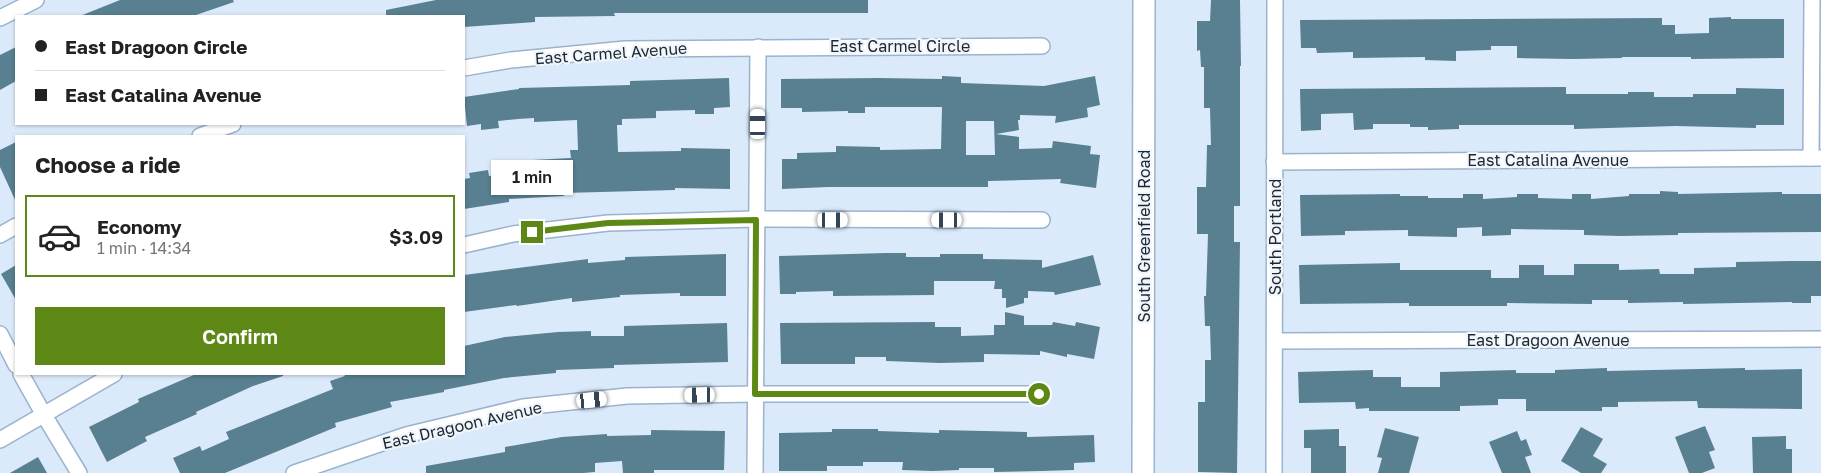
<!DOCTYPE html>
<html lang="en">
<head>
<meta charset="utf-8">
<style>
  body { margin:0; font-family:"Golos Text",sans-serif; background:#f2f2f2; color:#222; height:100vh; display:flex; flex-direction:column; font-size:19px; white-space:nowrap }
  * { box-sizing:border-box; margin:0 }
  p { font-size:16px; color:#767676 }
  .icon { flex:none; width:28px; height:28px; fill:none; stroke:currentColor; stroke-width:2; stroke-linecap:round; stroke-linejoin:round }
  .map { position:relative; flex:1; overflow:hidden }
  .details { position:absolute; left:15px; top:135px; width:450px; height:240px; display:flex; flex-direction:column; background:#fff; border-radius:0px; box-shadow:0 1px 4px #0004 }
  .details>* { flex:none }
  .top-card { position:absolute; left:15px; top:15px; width:450px; height:110px; border-radius:0px; box-shadow:0 1px 4px #0004; display:grid; align-content:center; height:110px; padding:0 20px; background:#fff }
  .end { position:absolute; width:22px; height:22px; margin:-11px; border:6px solid #5d8815; background:#fff; box-shadow:0 0 0 2px #fff }
  .from { border-radius:50% }
  .bubble { position:absolute; height:35px; border-radius:0px; background:#fff; box-shadow:0 1px 4px #0004; font-size:16px; font-weight:600; line-height:35px; text-align:center }
  .car { position:absolute; width:15px; height:30px; margin:-15px -8px; border-radius:6px; box-shadow:0 0 4px 1px #0007; background:linear-gradient(#fff 24%,#345 0 40%,#fff 0 76%,#345 0 86%,#fff 0) }
  .top-card b { display:flex; align-items:center; gap:18px; height:48px; font-size:19px }
  .top-card b+b { border-top:1px solid #e0e0e0 }
  .top-card i { width:12px; height:12px; background:#222 }
  ul { padding:0; list-style:none }
  li { display:flex; align-items:center; gap:15px; height:82px; margin:0 10px 8px; padding:0 10px; border:2px solid transparent; border-radius:0px }
  li div { flex:1 }
  li b { display:block; font-size:19px }
  li em { font-style:normal; font-weight:600 }
  li.on { border-color:#5d8815 }
  li>.icon { width:45px; height:45px; stroke-width:1.5 }
  h2 { padding:0 20px; font-size:22px; line-height:60px }
  .cta { display:flex; gap:10px; margin-top:auto; padding:10px 20px }
  .cta a { flex:1; height:58px; border-radius:0px; background:#5d8815; color:#fff; font-size:20px; font-weight:600; line-height:58px; text-align:center }
  .map>svg:first-child { display:block }
</style>
</head>
<body>
<div class="map">
<svg width="1821" height="473" viewBox="0 0 1821 473">
  <rect width="100%" height="100%" fill="#dbeafb"/>
  <!-- building -->
  <g fill="#588091" fill-rule="evenodd">
    <path d="M120,0H233L234,2L193,16H80Z"/>
    <path d="M436,0H868V13H614L615,16L535,17V22L464,27V16H386V10Z"/>
    <path d="M1211,0H1240L1241,66H1240V206H1234V242H1240L1237,473L1198,472V402H1205V360H1211L1210,326H1205L1204,296H1206L1208,234H1197V187H1206L1207,145H1211L1210,108H1204V67H1201L1200,50L1197,51V21H1210Z"/>
    <path d="M1731,17V19H1784V58L1691,59V57H1622V58L1573,59L1517,58V46H1491V50L1456,51V61L1425,60V57L1353,58V52L1317,53L1316,48H1301L1300,20L1662,18V25H1675V34L1709,33V18Z"/>
    <path d="M16,47V81L0,90V55Z"/>
    <path d="M942,76L961,77V83L1044,86L1095,76L1100,105L1087,108L1088,117L1055,123L1056,116L1020,115V120H1018L1019,130L996,134L1019,137V149L1052,148L1053,141L1091,146L1090,154L1100,155L1096,188L1060,183L1061,179L988,181V187H828L782,189V159H797V153L836,152V146L880,147V150L941,149L942,107H865V113H848V111L802,112V108H781V79L879,78L942,79ZM966,121H994L995,155H966Z"/>
    <path d="M729,78L730,107L714,108V114H695V110L656,111V118L622,119V125H617L618,152L681,151V148L730,149V189L675,188V190L564,193V196L509,199V202L464,209V179L470,178L469,173L488,170L489,176L514,172V161L571,158L570,150H578L577,120L534,122V118L518,119L498,121L499,128L481,130V124L467,126L464,97L519,89V88L630,85V81Z"/>
    <path d="M1566,87V94H1628V92H1654V97H1693V94H1736V88L1784,89V125H1756V128L1676,126L1574,129V125H1459V129L1428,130V127H1410V124H1373V129L1354,130L1353,113L1321,114V130L1301,131L1300,89Z"/>
    <path d="M16,142V202L0,167V150Z"/>
    <path d="M1660,191L1678,192V194L1782,192V194H1821V232L1678,233V235L1620,236L1584,235V230L1511,229V235L1482,236V227L1457,228V237L1408,236V230L1345,231V235L1301,236L1300,195L1400,194V196H1428V198H1463V194H1483V199L1517,197V194H1538V198L1572,199V194H1591V199L1629,196V194H1660Z"/>
    <path d="M886,253H906V257H940V254H983V259L1042,260V268L1093,255L1101,285L1055,295L1054,292L1028,291V298H1024V303L1006,308V298H1002V289H994L995,281H934V295L833,296V291L796,292V294H780L779,256Z"/>
    <path d="M726,254V296H680V293L620,295V297L572,302V298L517,306L516,305L464,312V275L588,259V263L625,260V257Z"/>
    <path d="M1793,261H1821V296H1811V303H1792V302L1683,304V302L1628,303V300H1592V304L1507,303V306H1409V303L1300,304L1299,265L1400,263V270H1491V278H1519V265H1544V275H1574V264H1619V270L1659,269L1660,274H1694V268L1736,267V262Z"/>
    <path d="M16,265V300L1,274Z"/>
    <path d="M1005,312L1024,316V325H1052L1053,322L1075,326L1076,322L1100,327L1094,359L1067,354V357L1040,351V355L984,354V362L940,363L886,361V357H855V364H781L780,323L935,322V327H961V336L994,335V325H1005Z"/>
    <path d="M727,323L728,362L614,365V368L556,370V373L504,378L444,390V392L390,402L392,407L335,423L336,427L225,473H180L173,458L200,446L202,451L229,439L226,432L333,389L330,381L345,376L344,374H464V346L505,337L558,332L591,331V336H624V326Z"/>
    <path d="M1607,368V371L1745,368V370L1802,369V409L1698,408L1697,401L1618,402V407H1602V411H1526V399H1498V405L1460,406V411H1369V408L1356,409L1355,402L1299,403L1298,372L1373,370V377H1401V387H1440V372L1516,370V373H1555V370Z"/>
    <path d="M196,374H283V376L253,386L196,412L197,414L145,437L147,441L107,462L89,427L139,402L138,399Z"/>
    <path d="M1705,426L1715,450L1709,452L1715,468L1702,473H1689L1675,437Z"/>
    <path d="M1581,427L1603,439L1593,456L1607,464L1601,473H1581L1561,461Z"/>
    <path d="M1385,428L1419,437L1409,473H1378L1382,458L1377,457Z"/>
    <path d="M832,429H878V431L939,433V430L1027,432V437L1094,435L1095,462L1074,463V470L1041,471L994,472V468H959V470L933,471L902,470L903,462H863V466H827V471H779V433L832,432Z"/>
    <path d="M1339,429V446H1346V473H1311V448H1304V430Z"/>
    <path d="M651,430L725,431L724,470H654V473H623L622,461L595,463V472L583,473H426V466L505,452V447L562,437L607,434V436L651,435Z"/>
    <path d="M1517,431L1521,441L1526,439L1532,455L1525,457L1531,473H1502L1489,442Z"/>
    <path d="M1786,436V449H1792V473H1753L1752,437Z"/>
    <path d="M38,457L47,473H10Z"/>
  </g>
  <g fill="none" stroke-linecap="round" stroke-linejoin="round">
    <defs>
      <g id="minor">
        <path d="M0,18L36,0"/>
        <path d="M464,68L511,60L625,49L1042,46"/>
        <path d="M200,136L233,124"/>
        <path d="M1811,158L1812,0"/>
        <path d="M1274,162L1821,158"/>
        <path d="M0,235L16,226"/>
        <path d="M464,245L513,234L608,223L756,219L1042,220"/>
        <path d="M0,334L16,365"/>
        <path d="M1275,341L1821,339"/>
        <path d="M21,374L44,415L79,473"/>
        <path d="M0,440L114,374"/>
        <path d="M294,473L406,435L523,407L627,396L755,394H1039"/>
        <path d="M755,473L758,47"/>
        <path d="M1274,473L1275,0"/>
      </g>
      <path id="secondary" d="M1143,473L1144,0"/>
    </defs>
    <!-- minor casing -->
    <use href="#minor" stroke="#9ab3cd" stroke-width="18"/>
    <!-- secondary casing -->
    <use href="#secondary" stroke="#9ab3cd" stroke-width="24"/>
    <!-- minor -->
    <use href="#minor" stroke="#fff" stroke-width="15"/>
    <!-- secondary -->
    <use href="#secondary" stroke="#fff" stroke-width="21"/>
  </g>
  <g fill="none" stroke-linecap="round" stroke-linejoin="round">
    <!-- route -->
    <path stroke="#5d8815" stroke-width="6" d="M532,232L608,223L756,220L755,394H1039"/>
  </g>
  <g text-anchor="middle" dominant-baseline="central" stroke-width="4.5" stroke-linejoin="round" paint-order="stroke">
    <!-- street labels -->
    <g font-size="16" fill="#1d2731" stroke="#f1f6fc">
      <text x="900" y="46">East Carmel Circle</text>
      <text transform="translate(611 53) rotate(-4)">East Carmel Avenue</text>
      <text x="1548" y="160">East Catalina Avenue</text>
      <text transform="translate(1144 236) rotate(-90)">South Greenfield Road</text>
      <text transform="translate(1275 237) rotate(-90)">South Portland</text>
      <text x="1548" y="340">East Dragoon Avenue</text>
      <text transform="translate(462 425) rotate(-13)">East Dragoon Avenue</text>
    </g>
  </g>
</svg>
<i class="end from" style="left:1039px;top:394px"></i>
<i class="end" style="left:532px;top:232px"></i>
<div class="bubble" style="left:491px;top:160px;width:82px">1 min</div>
<i class="car" style="left:758px;top:124px;rotate:0deg"></i>
<i class="car" style="left:833px;top:220px;rotate:90deg"></i>
<i class="car" style="left:947px;top:220px;rotate:270deg"></i>
<i class="car" style="left:700px;top:395px;rotate:269deg"></i>
<i class="car" style="left:592px;top:400px;rotate:84deg"></i>
<div class="top-card">
<b><i class="from"></i>East Dragoon Circle</b>
<b><i></i>East Catalina Avenue</b>
</div>
<section class="details">
<h2>Choose a ride</h2>
<ul>
<li class="on"><svg class="icon" aria-label="car" viewBox="0 0 24 24"><path d="M5 17H2v-5l4-1 3-4h7l3 4 3 1v5h-3M9 17h6M6 11h13"/><circle cx="7" cy="17" r="2"/><circle cx="17" cy="17" r="2"/></svg><div><b>Economy</b><p>1 min · 14:34</p></div><em>$3.09</em></li>
</ul>
<div class="cta"><a>Confirm</a></div>
</section>
</div>
</body>
</html>
